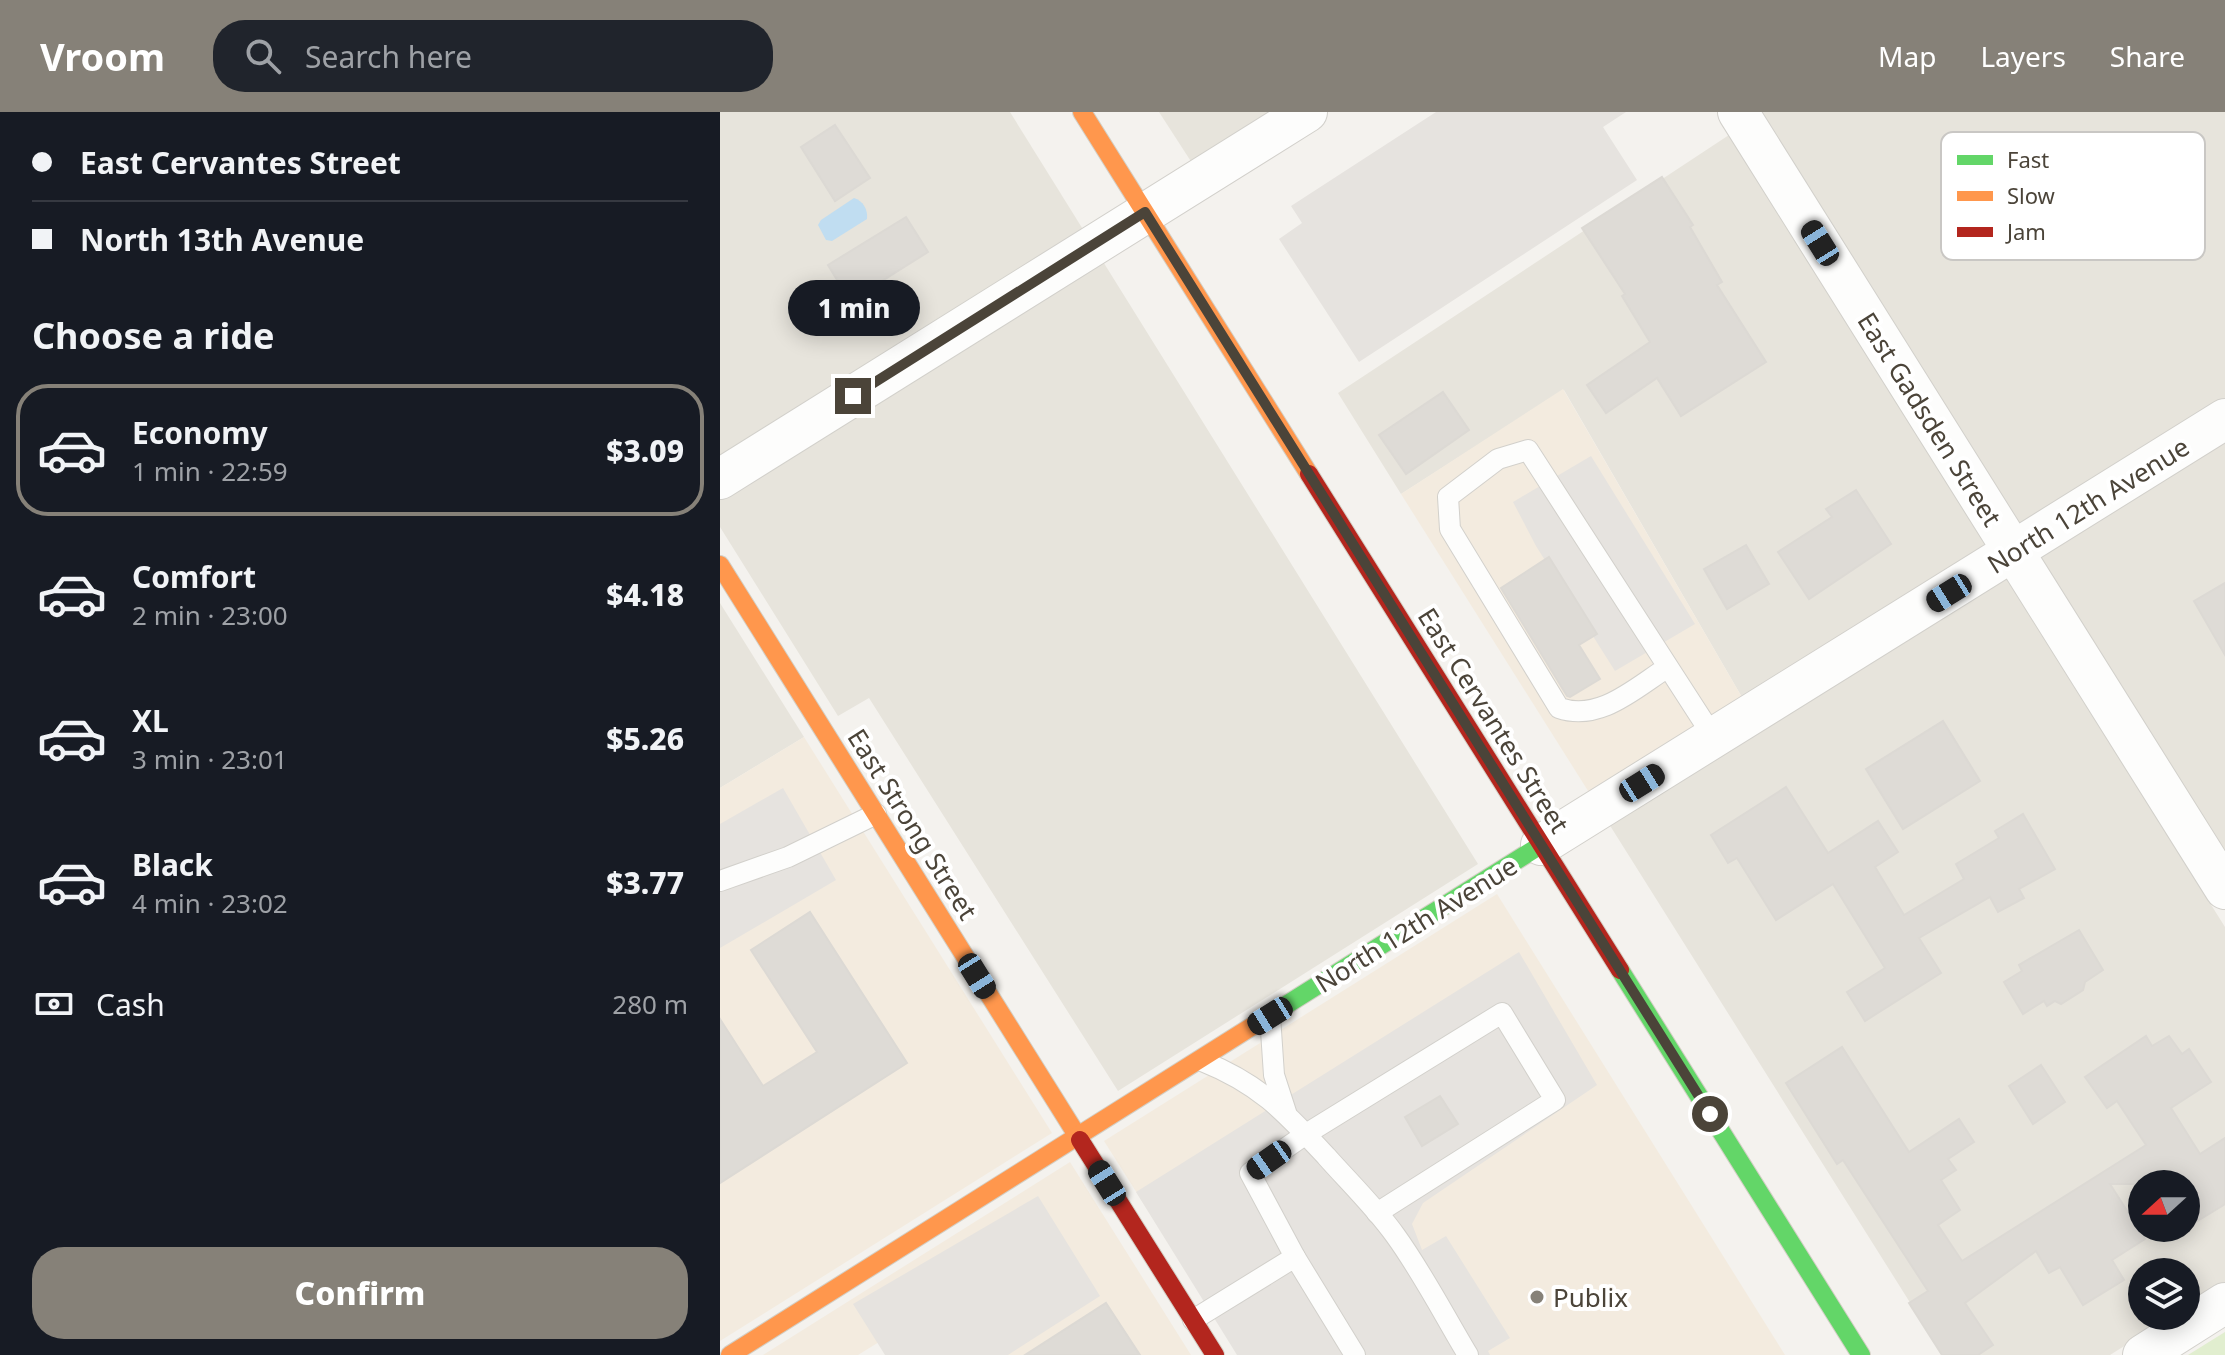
<!DOCTYPE html>
<html lang="en">
<head>
<meta charset="utf-8">
<style>
  body { margin:0; font-family:"Noto Sans",sans-serif; background:#20242c; color:#f1f3f6; height:100vh; display:flex; flex-direction:column; font-size:30px; white-space:nowrap }
  * { box-sizing:border-box; margin:0 }
  p { font-size:26px; color:#9ea1a6 }
  .icon { flex:none; width:44px; height:44px; fill:none; stroke:currentColor; stroke-width:2; stroke-linecap:round; stroke-linejoin:round }
  .map { position:relative; flex:1; overflow:hidden }
  .sheet { display:flex; flex-direction:column; background:#171b24; width:720px }
  .sheet>* { flex:none }
  .banner { display:grid; align-content:center; height:176px; padding:0 32px; background:#171b24 }
  .needle { width:52px; rotate:249deg }
  .tools { position:absolute; left:1408px; top:1058px; display:grid; gap:16px }
  .tools a { display:grid; place-items:center; width:72px; height:72px; border-radius:50%; background:#171b24; box-shadow:0 4px 20px #0003; font-size:40px }
  .end { position:absolute; width:36px; height:36px; margin:-18px; border:10px solid #4b4439; background:#fff; box-shadow:0 0 0 4px #fff }
  .from { border-radius:50% }
  .bubble { position:absolute; height:56px; border-radius:28px; background:#171b24; box-shadow:0 4px 20px #0003; font-size:26px; font-weight:800; line-height:56px; text-align:center }
  .car { position:absolute; width:24px; height:48px; margin:-24px -12px; border-radius:10px; box-shadow:0 0 6px 2px #0007; background:linear-gradient(#222 24%,#8ab4d8 0 40%,#222 0 76%,#8ab4d8 0 86%,#222 0) }
  .banner b { display:flex; align-items:center; gap:28px; height:76px; font-size:30px }
  .banner b+b { border-top:2px solid #363941 }
  .banner i { width:20px; height:20px; background:#f1f3f6 }
  ul { padding:0; list-style:none }
  li { display:flex; align-items:center; gap:24px; height:132px; margin:0 16px 12px; padding:0 16px; border:4px solid transparent; border-radius:32px }
  li div { flex:1 }
  li b { display:block; font-size:30px }
  li em { font-style:normal; font-weight:800 }
  li.selected { border-color:#868178 }
  li>.icon { width:72px; height:72px; stroke-width:1.5 }
  h2 { padding:0 32px; font-size:36px; line-height:96px }
  .pay { display:flex; align-items:center; gap:20px; height:88px; padding:0 32px; font-size:30px }
  .pay p { margin-inline-start:auto }
  .primary-button { display:flex; gap:16px; margin-top:auto; padding:16px 32px }
  .primary-button a { flex:1; height:92px; border-radius:32px; background:#868178; color:#fff; font-size:32px; font-weight:800; line-height:92px; text-align:center }
  header { display:flex; align-items:center; gap:48px; box-sizing:border-box; height:112px; padding:0 40px; background:#868178; color:#fff }
  header strong { font-size:38px }
  nav { display:flex; gap:44px; margin-inline-start:auto; font-size:28px }
  .search { width:560px; height:72px; background:#20242c; display:flex; align-items:center; gap:20px; box-sizing:border-box; padding:0 28px; border-radius:32px; color:#9ea1a6; font-size:30px }
  main { display:flex; flex:1; min-height:0 }
  .map>svg:first-child { display:block }
</style>
</head>
<body>
<header>
<strong>Vroom</strong>
<div class="search"><svg class="icon" aria-label="search" viewBox="0 0 24 24"><circle cx="10" cy="10" r="6"/><path d="M15 15l6 6"/></svg>Search here</div>
<nav><a>Map</a><a>Layers</a><a>Share</a></nav>
</header>
<main>
<section class="sheet">
<div class="banner">
<b><i class="from"></i>East Cervantes Street</b>
<b><i></i>North 13th Avenue</b>
</div>
<h2>Choose a ride</h2>
<ul>
<li class="selected"><svg class="icon" aria-label="car" viewBox="0 0 24 24"><path d="M5 17H2v-5l4-1 3-4h7l3 4 3 1v5h-3M9 17h6M6 11h13"/><circle cx="7" cy="17" r="2"/><circle cx="17" cy="17" r="2"/></svg><div><b>Economy</b><p>1 min · 22:59</p></div><em>$3.09</em></li>
<li><svg class="icon" aria-label="car" viewBox="0 0 24 24"><path d="M5 17H2v-5l4-1 3-4h7l3 4 3 1v5h-3M9 17h6M6 11h13"/><circle cx="7" cy="17" r="2"/><circle cx="17" cy="17" r="2"/></svg><div><b>Comfort</b><p>2 min · 23:00</p></div><em>$4.18</em></li>
<li><svg class="icon" aria-label="car" viewBox="0 0 24 24"><path d="M5 17H2v-5l4-1 3-4h7l3 4 3 1v5h-3M9 17h6M6 11h13"/><circle cx="7" cy="17" r="2"/><circle cx="17" cy="17" r="2"/></svg><div><b>XL</b><p>3 min · 23:01</p></div><em>$5.26</em></li>
<li><svg class="icon" aria-label="car" viewBox="0 0 24 24"><path d="M5 17H2v-5l4-1 3-4h7l3 4 3 1v5h-3M9 17h6M6 11h13"/><circle cx="7" cy="17" r="2"/><circle cx="17" cy="17" r="2"/></svg><div><b>Black</b><p>4 min · 23:02</p></div><em>$3.77</em></li>
</ul>
<div class="pay"><svg class="icon" aria-label="cash" viewBox="0 0 24 24"><path d="M3 7h18v10H3z"/><circle cx="12" cy="12" r="2"/></svg>Cash<p>280 m</p></div>
<div class="primary-button"><a>Confirm</a></div>
</section>
<div class="map">
<svg width="1505" height="1243" viewBox="0 0 1505 1243">
  <rect width="100%" height="100%" fill="#f4f2ee"/>
  <!-- residential -->
  <g fill="#e7e4dc" fill-rule="evenodd">
    <path d="M0,0H290L364,119L0,347Z"/>
    <path d="M439,0H553L472,51Z"/>
    <path d="M1041,0H1505V287L1302,415Z"/>
    <path d="M1009,23L1268,436L1023,587L844,278L681,382L618,281Z"/>
    <path d="M382,148L758,752L398,979L149,586L118,604L0,415V388Z"/>
    <path d="M1505,328V739L1320,445Z"/>
    <path d="M1286,466L1505,815V1171L1466,1195V1160H1422V1204H1452L1390,1243H1223L889,712ZM1422,1072H1466V1116H1422Z"/>
    <path d="M0,491L84,625L0,676Z"/>
  </g>
  <!-- commercial -->
  <g fill="#f3ebdf">
    <path d="M843,277L1023,587L870,682L681,382Z"/>
    <path d="M84,625L332,1021L0,1229V676Z"/>
    <path d="M777,782L1065,1243H565L506,1222L384,1029Z"/>
    <path d="M350,1050L471,1243H168L159,1230L138,1243H43Z"/>
  </g>
  <!-- green -->
  <path fill="#e1eecf" d="M1505,1220V1243H1468Z"/>
  <!-- parking -->
  <g fill="#e6e3df">
    <path d="M716,0H906L883,15L917,68L639,250L559,127L582,111L571,94Z"/>
    <path d="M871,344L975,512L895,559L816,434L793,390Z"/>
    <path d="M63,676L116,768L0,836V712Z"/>
    <path d="M799,840L877,973L703,1091L692,1112L702,1138L726,1124L790,1226L768,1239L770,1243H517L416,1080Z"/>
    <path d="M318,1084L380,1184L288,1243H165L133,1192Z"/>
  </g>
  <!-- water -->
  <path fill="#c0ddf1" d="M134,86C143,89 148,97 147,107L112,129L106,128L98,113L101,108Z"/>
  <!-- building -->
  <g fill="#dedbd6" stroke="#dcd9d4" stroke-width="2">
    <path d="M115,13L150,66L115,89L81,35Z"/>
    <path d="M942,65L973,113L970,115L1002,170L997,173L1046,250L961,304L937,266L886,301L867,273L930,230L902,184L905,182L862,116Z"/>
    <path d="M186,105L208,140L130,189L108,153Z"/>
    <path d="M723,280L749,318L686,362L659,323Z"/>
    <path d="M1136,378L1171,432L1089,487L1058,440L1112,405L1106,397Z"/>
    <path d="M1026,433L1049,472L1007,497L984,457Z"/>
    <path d="M829,445L877,522L859,533L880,567L850,585L847,584L781,476Z"/>
    <path d="M1505,471V543L1474,489Z"/>
    <path d="M1223,609L1260,669L1183,717L1146,657Z"/>
    <path d="M1066,675L1108,741L1158,709L1178,740L1155,755L1184,803L1244,767L1236,752L1279,726L1275,719L1303,702L1335,757L1299,777L1304,786L1278,800L1270,785L1199,826L1221,861L1145,909L1127,880L1165,856L1113,772L1056,808L1017,746L1008,751L991,723Z"/>
    <path d="M90,800L187,951L0,1071V907L43,974L97,940L31,838Z"/>
    <path d="M1359,818L1383,858L1365,870L1363,878L1341,892L1335,889L1327,894L1324,889L1303,902L1284,870L1302,859L1299,853Z"/>
    <path d="M1426,924L1432,934L1449,924L1462,942L1469,937L1491,970L1451,996L1480,1042L1505,1026V1092L1466,1116V1072H1390L1425,1127L1392,1148L1404,1168L1363,1193L1340,1155L1329,1161L1316,1139L1245,1191L1273,1233L1258,1243H1222L1189,1191L1208,1179L1123,1048L1117,1052L1066,971L1122,935L1189,1040L1239,1007L1254,1030L1228,1047L1236,1058L1221,1068L1240,1098L1218,1113L1242,1149L1426,1033L1397,989L1387,996L1365,965Z"/>
    <path d="M1321,953L1345,990L1313,1012L1289,974Z"/>
    <path d="M720,984L738,1012L702,1034L685,1005Z"/>
    <path d="M386,1191L420,1243H305Z"/>
  </g>
  <g fill="none" stroke-linecap="round" stroke-linejoin="round">
    <defs>
      <g id="lane">
        <path d="M948,555C915,576 880,610 839,596L730,417L728,385L778,347L808,338L994,626"/>
        <path d="M0,769L68,745L156,702"/>
        <path d="M550,904L554,963L566,1000"/>
        <path d="M482,949C540,972 565,1000 606,1044C629,1070 655,1095 675,1123C702,1160 724,1203 748,1243"/>
        <path d="M575,1145L530,1061L586,1022L782,901L835,988L657,1101"/>
        <path d="M473,1208L575,1145L635,1243"/>
      </g>
      <g id="street">
        <path d="M1018,0L1505,777"/>
        <path d="M0,367L587,0"/>
        <path d="M821,733L1505,307"/>
        <path d="M1423,1243L1505,1191"/>
      </g>
      <g id="fast">
        <path d="M900,858L1141,1243"/>
        <path d="M539,910L821,733"/>
      </g>
      <g id="slow">
        <path d="M362,0L589,362"/>
        <path d="M0,453L360,1028"/>
        <path d="M10,1243L539,910"/>
      </g>
      <g id="jam">
        <path d="M589,362L900,858"/>
        <path d="M360,1028L495,1243"/>
      </g>
    </defs>
    <!-- lane casing -->
    <use href="#lane" stroke="#d2d0cb" stroke-width="22"/>
    <!-- street casing -->
    <use href="#street" stroke="#d2d0cb" stroke-width="42"/>
    <!-- fast casing -->
    <use href="#fast" stroke="#d3cfc5" stroke-width="20"/>
    <!-- slow casing -->
    <use href="#slow" stroke="#d3cfc5" stroke-width="20"/>
    <!-- jam casing -->
    <use href="#jam" stroke="#d3cfc5" stroke-width="20"/>
    <!-- lane -->
    <use href="#lane" stroke="#fdfdfc" stroke-width="20"/>
    <!-- street -->
    <use href="#street" stroke="#fdfdfc" stroke-width="40"/>
    <!-- fast -->
    <use href="#fast" stroke="#63d668" stroke-width="18"/>
    <!-- slow -->
    <use href="#slow" stroke="#ff974d" stroke-width="18"/>
    <!-- jam -->
    <use href="#jam" stroke="#b3261e" stroke-width="18"/>
  </g>
  <g fill="none" stroke-linecap="round" stroke-linejoin="round">
    <!-- route -->
    <path stroke="#4b4439" stroke-width="10" d="M133,284L425,100L990,1002"/>
  </g>
  <!-- markers -->
  <circle fill="#868178" stroke="#fff" stroke-width="3" cx="817" cy="1185" r="8"/>
  <g text-anchor="middle" dominant-baseline="central" stroke-width="8" stroke-linejoin="round" paint-order="stroke">
    <!-- street labels -->
    <g font-size="26" fill="#4b4439" stroke="#fff">
      <text transform="translate(1210 307) rotate(58)">East Gadsden Street</text>
      <text transform="translate(1368 393) rotate(-32)">North 12th Avenue</text>
      <text transform="translate(774 608) rotate(58)">East Cervantes Street</text>
      <text transform="translate(193 712) rotate(58)">East Strong Street</text>
      <text transform="translate(696 812) rotate(-32)">North 12th Avenue</text>
    </g>
    <!-- poi labels -->
    <g font-size="26" fill="#4b4439" stroke="#fff" text-anchor="start">
      <text x="833" y="1185">Publix</text>
    </g>
  </g>
  <!-- legend -->
  <rect x="1221" y="20" width="264" height="128" rx="12" fill="#fff" stroke="#c9c7c4" stroke-width="2"/>
  <rect x="1237" y="43" width="36" height="10" fill="#63d668"/>
  <rect x="1237" y="79" width="36" height="10" fill="#ff974d"/>
  <rect x="1237" y="115" width="36" height="10" fill="#b3261e"/>
  <g font-size="22" fill="#4b4439">
    <text x="1287" y="56">Fast</text>
    <text x="1287" y="92">Slow</text>
    <text x="1287" y="128">Jam</text>
  </g>
</svg>
<div class="tools">
<a><svg class="needle" viewBox="-14 -14 28 28"><path d="M0-13l5 13h-10z" fill="#e53935"/><path d="M0 13l5-13h-10z" fill="#9ea1a6"/></svg></a>
<a><svg class="icon" aria-label="layers" viewBox="0 0 24 24"><path d="M12 4l9 5-9 5-9-5zM3 14l9 5 9-5"/></svg></a>
</div>
<i class="end from" style="left:990px;top:1002px"></i>
<i class="end" style="left:133px;top:284px"></i>
<div class="bubble" style="left:68px;top:168px;width:132px">1 min</div>
<i class="car" style="left:1100px;top:131px;rotate:328deg"></i>
<i class="car" style="left:1229px;top:481px;rotate:238deg"></i>
<i class="car" style="left:922px;top:671px;rotate:58deg"></i>
<i class="car" style="left:257px;top:864px;rotate:148deg"></i>
<i class="car" style="left:550px;top:904px;rotate:238deg"></i>
<i class="car" style="left:549px;top:1048px;rotate:235deg"></i>
<i class="car" style="left:387px;top:1071px;rotate:328deg"></i>
</div>
</main>
</body>
</html>
